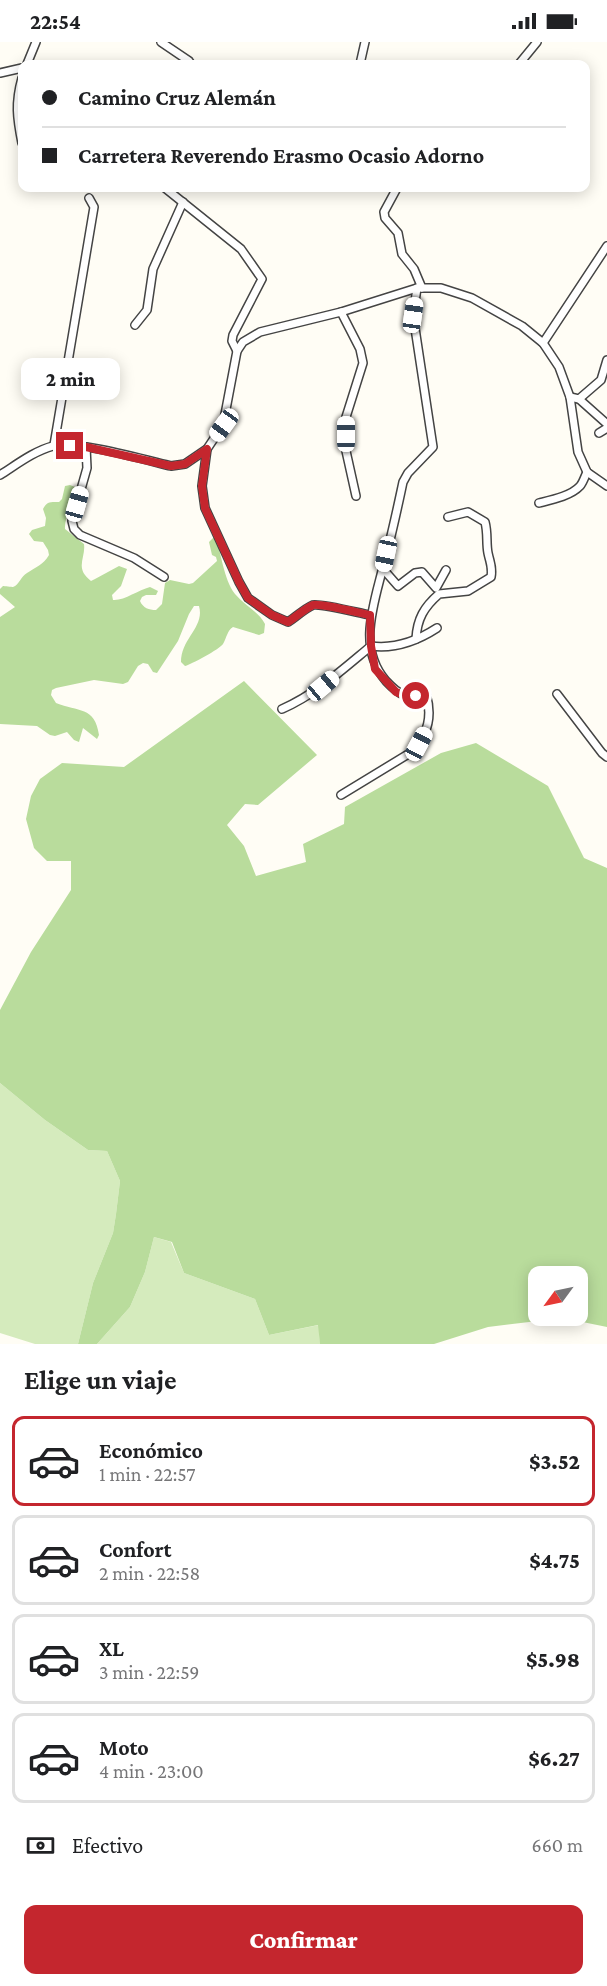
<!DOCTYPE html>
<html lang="es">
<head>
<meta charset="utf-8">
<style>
  :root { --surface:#fff; --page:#f2f2f2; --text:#202124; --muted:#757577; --line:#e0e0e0; --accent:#c4262e }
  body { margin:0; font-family:"Crimson Pro",serif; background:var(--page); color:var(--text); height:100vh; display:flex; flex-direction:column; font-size:22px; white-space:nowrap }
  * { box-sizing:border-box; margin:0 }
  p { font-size:20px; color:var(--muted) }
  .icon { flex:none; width:33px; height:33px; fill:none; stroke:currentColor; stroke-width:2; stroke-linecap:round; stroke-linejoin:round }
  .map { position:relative; height:1302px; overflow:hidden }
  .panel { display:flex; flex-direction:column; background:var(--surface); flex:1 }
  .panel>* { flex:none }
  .banner { position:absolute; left:18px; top:18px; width:572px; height:132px; border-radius:12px; box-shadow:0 3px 15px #0003; display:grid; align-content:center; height:132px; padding:0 24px; background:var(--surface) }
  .needle { width:39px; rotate:237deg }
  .controls { position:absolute; left:528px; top:1224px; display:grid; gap:12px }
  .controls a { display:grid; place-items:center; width:60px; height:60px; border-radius:12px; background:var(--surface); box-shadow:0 3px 15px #0003; font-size:30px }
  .end { position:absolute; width:27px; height:27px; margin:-14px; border:8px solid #c4262e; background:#fff; box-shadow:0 0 0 3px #fff }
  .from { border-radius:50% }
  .bubble { position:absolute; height:42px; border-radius:12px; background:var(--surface); box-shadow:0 3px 15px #0003; font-size:20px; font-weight:800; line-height:42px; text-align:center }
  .car { position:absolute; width:18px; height:36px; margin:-18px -9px; border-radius:8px; box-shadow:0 0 4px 2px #0007; background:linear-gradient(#fff 24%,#345 0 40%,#fff 0 76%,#345 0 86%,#fff 0) }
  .banner b { display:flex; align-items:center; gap:21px; height:57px; font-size:22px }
  .banner b+b { border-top:2px solid var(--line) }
  .banner i { width:15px; height:15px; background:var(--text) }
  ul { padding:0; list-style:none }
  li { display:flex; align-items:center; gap:18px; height:90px; margin:0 12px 9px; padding:0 12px; border:3px solid var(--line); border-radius:12px }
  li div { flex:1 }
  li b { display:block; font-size:22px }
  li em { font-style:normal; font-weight:800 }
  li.selected { border-color:var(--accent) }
  li>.icon { width:54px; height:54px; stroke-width:1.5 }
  h2 { padding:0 24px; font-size:27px; line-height:72px }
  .pay { display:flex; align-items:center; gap:15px; height:66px; padding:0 24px; font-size:22px }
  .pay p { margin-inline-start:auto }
  .cta { display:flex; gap:12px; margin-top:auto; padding:12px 24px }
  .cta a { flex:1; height:69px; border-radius:12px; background:var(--accent); color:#fff; font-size:24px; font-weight:800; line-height:69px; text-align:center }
  .status { display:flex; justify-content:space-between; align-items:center; height:42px; padding:0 30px; background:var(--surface); direction:ltr }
  .status svg { height:16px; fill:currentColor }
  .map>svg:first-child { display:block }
  .green { fill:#d5ebbd }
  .forest { fill:#b9dc9c; fill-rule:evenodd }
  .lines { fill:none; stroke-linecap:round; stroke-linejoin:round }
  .minor-casing { stroke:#444; stroke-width:10 }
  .minor { stroke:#fff; stroke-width:7 }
  .route { stroke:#c4262e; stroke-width:8 }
</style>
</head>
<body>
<div class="status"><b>22:54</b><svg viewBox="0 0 49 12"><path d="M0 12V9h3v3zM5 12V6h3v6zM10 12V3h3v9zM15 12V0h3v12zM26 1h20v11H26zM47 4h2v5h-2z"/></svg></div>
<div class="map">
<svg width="607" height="1302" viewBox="0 0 607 1302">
  <rect width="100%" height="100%" fill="#fffdf5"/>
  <!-- green -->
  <g class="green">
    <polygon points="0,1041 45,1078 88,1108 107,1109 120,1139 116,1172 113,1191 93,1241 78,1302 35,1302 0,1291"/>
    <polygon points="154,1195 171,1200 184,1231 255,1257 269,1293 319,1283 320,1302 97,1302 130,1265 145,1230"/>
  </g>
  <!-- forest -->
  <g class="forest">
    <path d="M70 443 75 445C77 460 64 472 65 487L84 502C86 516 74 526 91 539L95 537 119 524 127 527 121 544 112 553 113 558C124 559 138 548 150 545L158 549 156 553H146L142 555 140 559C143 566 149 568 156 568L162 562 165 541 170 538 189 542 193 541 217 519 216 515 212 513 209 500 215 494C222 512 223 536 235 552 244 563 259 570 265 582L264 591 259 593 233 585C227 589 227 595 223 602 220 607 190 623 185 624L181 620C181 596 205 585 199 564H194L189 572 178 599 157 631 153 630 148 622 143 621 138 624 128 640 123 642 94 638 56 646 52 648 51 653 56 661C78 670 95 664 99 693L97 697 83 686 79 700 74 698 67 690 55 694 50 693 37 684 0 682V575L15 565 0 552V547L3 544C4 544 12 545 13 545 19 543 21 534 27 531 36 525 43 523 49 513L48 508 43 500 34 499 29 492 32 488 45 484 46 476 43 467C47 459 51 460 59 460L62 457 65 444Z"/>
    <path d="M244 639 317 713 258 763 245 762 227 783 244 804 256 834 306 820 303 802 344 782 345 765 441 711 476 701 548 744 584 816 607 826V1285L563 1276 488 1285 434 1302H320L318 1283 269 1293 255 1257 184 1231 172 1200 154 1195 145 1230 130 1265 97 1302H78L93 1241 113 1191 116 1172 120 1139 107 1109 88 1108 45 1078 0 1041V968L31 910 71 848V819H47L34 806 26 777 31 754 40 737 62 721 124 725ZM538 1234H578V1274H538Z"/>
  </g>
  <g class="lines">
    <!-- minor casing -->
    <g class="minor-casing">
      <g id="minor">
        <polyline points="161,0 189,19 191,22"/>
        <polyline points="27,22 36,0"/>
        <polyline points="360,22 365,0"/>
        <polyline points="519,22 537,0"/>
        <polyline points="0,31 22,26"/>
        <path d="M22 36C15 61 17 76 22 101"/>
        <polyline points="165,146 241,207 262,237 233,293 232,299 237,309"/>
        <polyline points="397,146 384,170 385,176 398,191 402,212 414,227 422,246"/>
        <polyline points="341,270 360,307 363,321 346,375 346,409 356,454"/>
        <polyline points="135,283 147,268 153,227 183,160"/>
        <polyline points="543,301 607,204"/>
        <polyline points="570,355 579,357 601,338 607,318"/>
        <polyline points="579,357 607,382"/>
        <polyline points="599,391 607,386"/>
        <polyline points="54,403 94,165 89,156"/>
        <polyline points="86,405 87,426 72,479 74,487 80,493 134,516 164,535"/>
        <path d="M207 407 202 444 205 466 239 540 248 556 272 573 288 580C296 575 304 567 313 563 320 561 359 571 370 573"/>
        <path d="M0 433C16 423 34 409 53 404 75 398 146 418 171 424L185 422 207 407 223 383 237 309 243 300 260 290 341 270 417 246H441L472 256 522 284 543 301 559 325 570 355 578 410 587 430 607 444"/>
        <path d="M539 461C551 458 571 454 580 444 583 441 585 434 587 430"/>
        <polyline points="383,527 398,544 415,531 422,530 436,546 446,528"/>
        <path d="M416 597C417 577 424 565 439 552L468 549 491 535C493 525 490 521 488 511 486 501 488 491 485 480L468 470 448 475"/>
        <polyline points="557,652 602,711 607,715"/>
        <path d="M282 667C316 652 342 628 371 604 394 607 417 599 437 586"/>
        <path d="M341 753 410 711C427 695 433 675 426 652 405 656 400 654 386 639 357 606 374 562 383 525 391 497 397 468 403 440L408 431 433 405 413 273 417 246"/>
      </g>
    </g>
    <!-- minor -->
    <use href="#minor" class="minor"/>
  </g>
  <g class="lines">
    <!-- route -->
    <path class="route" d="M70 404 86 405 171 424 185 422 207 407 202 444 205 466 239 540 248 556 272 573 288 580C296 575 304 567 313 563 320 561 359 571 370 573L371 604 375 627 396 650 409 655 416 654"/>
  </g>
</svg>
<div class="controls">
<a><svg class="needle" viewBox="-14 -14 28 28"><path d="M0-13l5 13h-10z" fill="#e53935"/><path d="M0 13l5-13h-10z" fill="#757577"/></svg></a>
</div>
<i class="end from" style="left:416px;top:654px"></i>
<i class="end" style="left:70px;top:404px"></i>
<div class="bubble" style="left:21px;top:316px;width:99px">2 min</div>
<i class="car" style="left:413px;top:273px;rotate:8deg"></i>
<i class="car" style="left:224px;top:383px;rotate:216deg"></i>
<i class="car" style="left:346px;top:392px;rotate:0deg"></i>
<i class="car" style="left:77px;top:462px;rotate:16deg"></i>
<i class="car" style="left:386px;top:512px;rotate:192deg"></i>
<i class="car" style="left:323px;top:644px;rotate:50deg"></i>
<i class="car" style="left:419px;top:702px;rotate:28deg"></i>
<div class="banner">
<b><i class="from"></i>Camino Cruz Alemán</b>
<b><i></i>Carretera Reverendo Erasmo Ocasio Adorno</b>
</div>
</div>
<section class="panel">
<h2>Elige un viaje</h2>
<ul>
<li class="selected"><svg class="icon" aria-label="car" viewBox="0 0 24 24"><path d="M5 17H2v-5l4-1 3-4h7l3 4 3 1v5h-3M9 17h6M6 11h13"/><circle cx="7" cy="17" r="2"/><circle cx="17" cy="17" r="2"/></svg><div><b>Económico</b><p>1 min · 22:57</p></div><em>$3.52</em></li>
<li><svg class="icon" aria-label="car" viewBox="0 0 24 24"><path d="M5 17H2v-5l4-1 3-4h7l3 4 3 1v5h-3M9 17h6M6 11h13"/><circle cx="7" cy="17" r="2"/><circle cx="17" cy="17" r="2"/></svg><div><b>Confort</b><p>2 min · 22:58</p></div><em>$4.75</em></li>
<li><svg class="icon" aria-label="car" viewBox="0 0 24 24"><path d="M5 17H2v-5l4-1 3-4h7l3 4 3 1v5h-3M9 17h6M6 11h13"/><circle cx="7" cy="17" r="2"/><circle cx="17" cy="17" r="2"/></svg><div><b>XL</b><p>3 min · 22:59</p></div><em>$5.98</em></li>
<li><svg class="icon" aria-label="car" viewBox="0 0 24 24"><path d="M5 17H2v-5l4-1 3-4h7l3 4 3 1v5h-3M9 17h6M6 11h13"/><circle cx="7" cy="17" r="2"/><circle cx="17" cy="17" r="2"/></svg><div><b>Moto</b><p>4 min · 23:00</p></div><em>$6.27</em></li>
</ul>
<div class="pay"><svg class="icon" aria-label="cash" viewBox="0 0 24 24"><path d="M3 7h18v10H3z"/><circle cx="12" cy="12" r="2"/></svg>Efectivo<p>660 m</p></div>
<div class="cta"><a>Confirmar</a></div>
</section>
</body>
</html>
